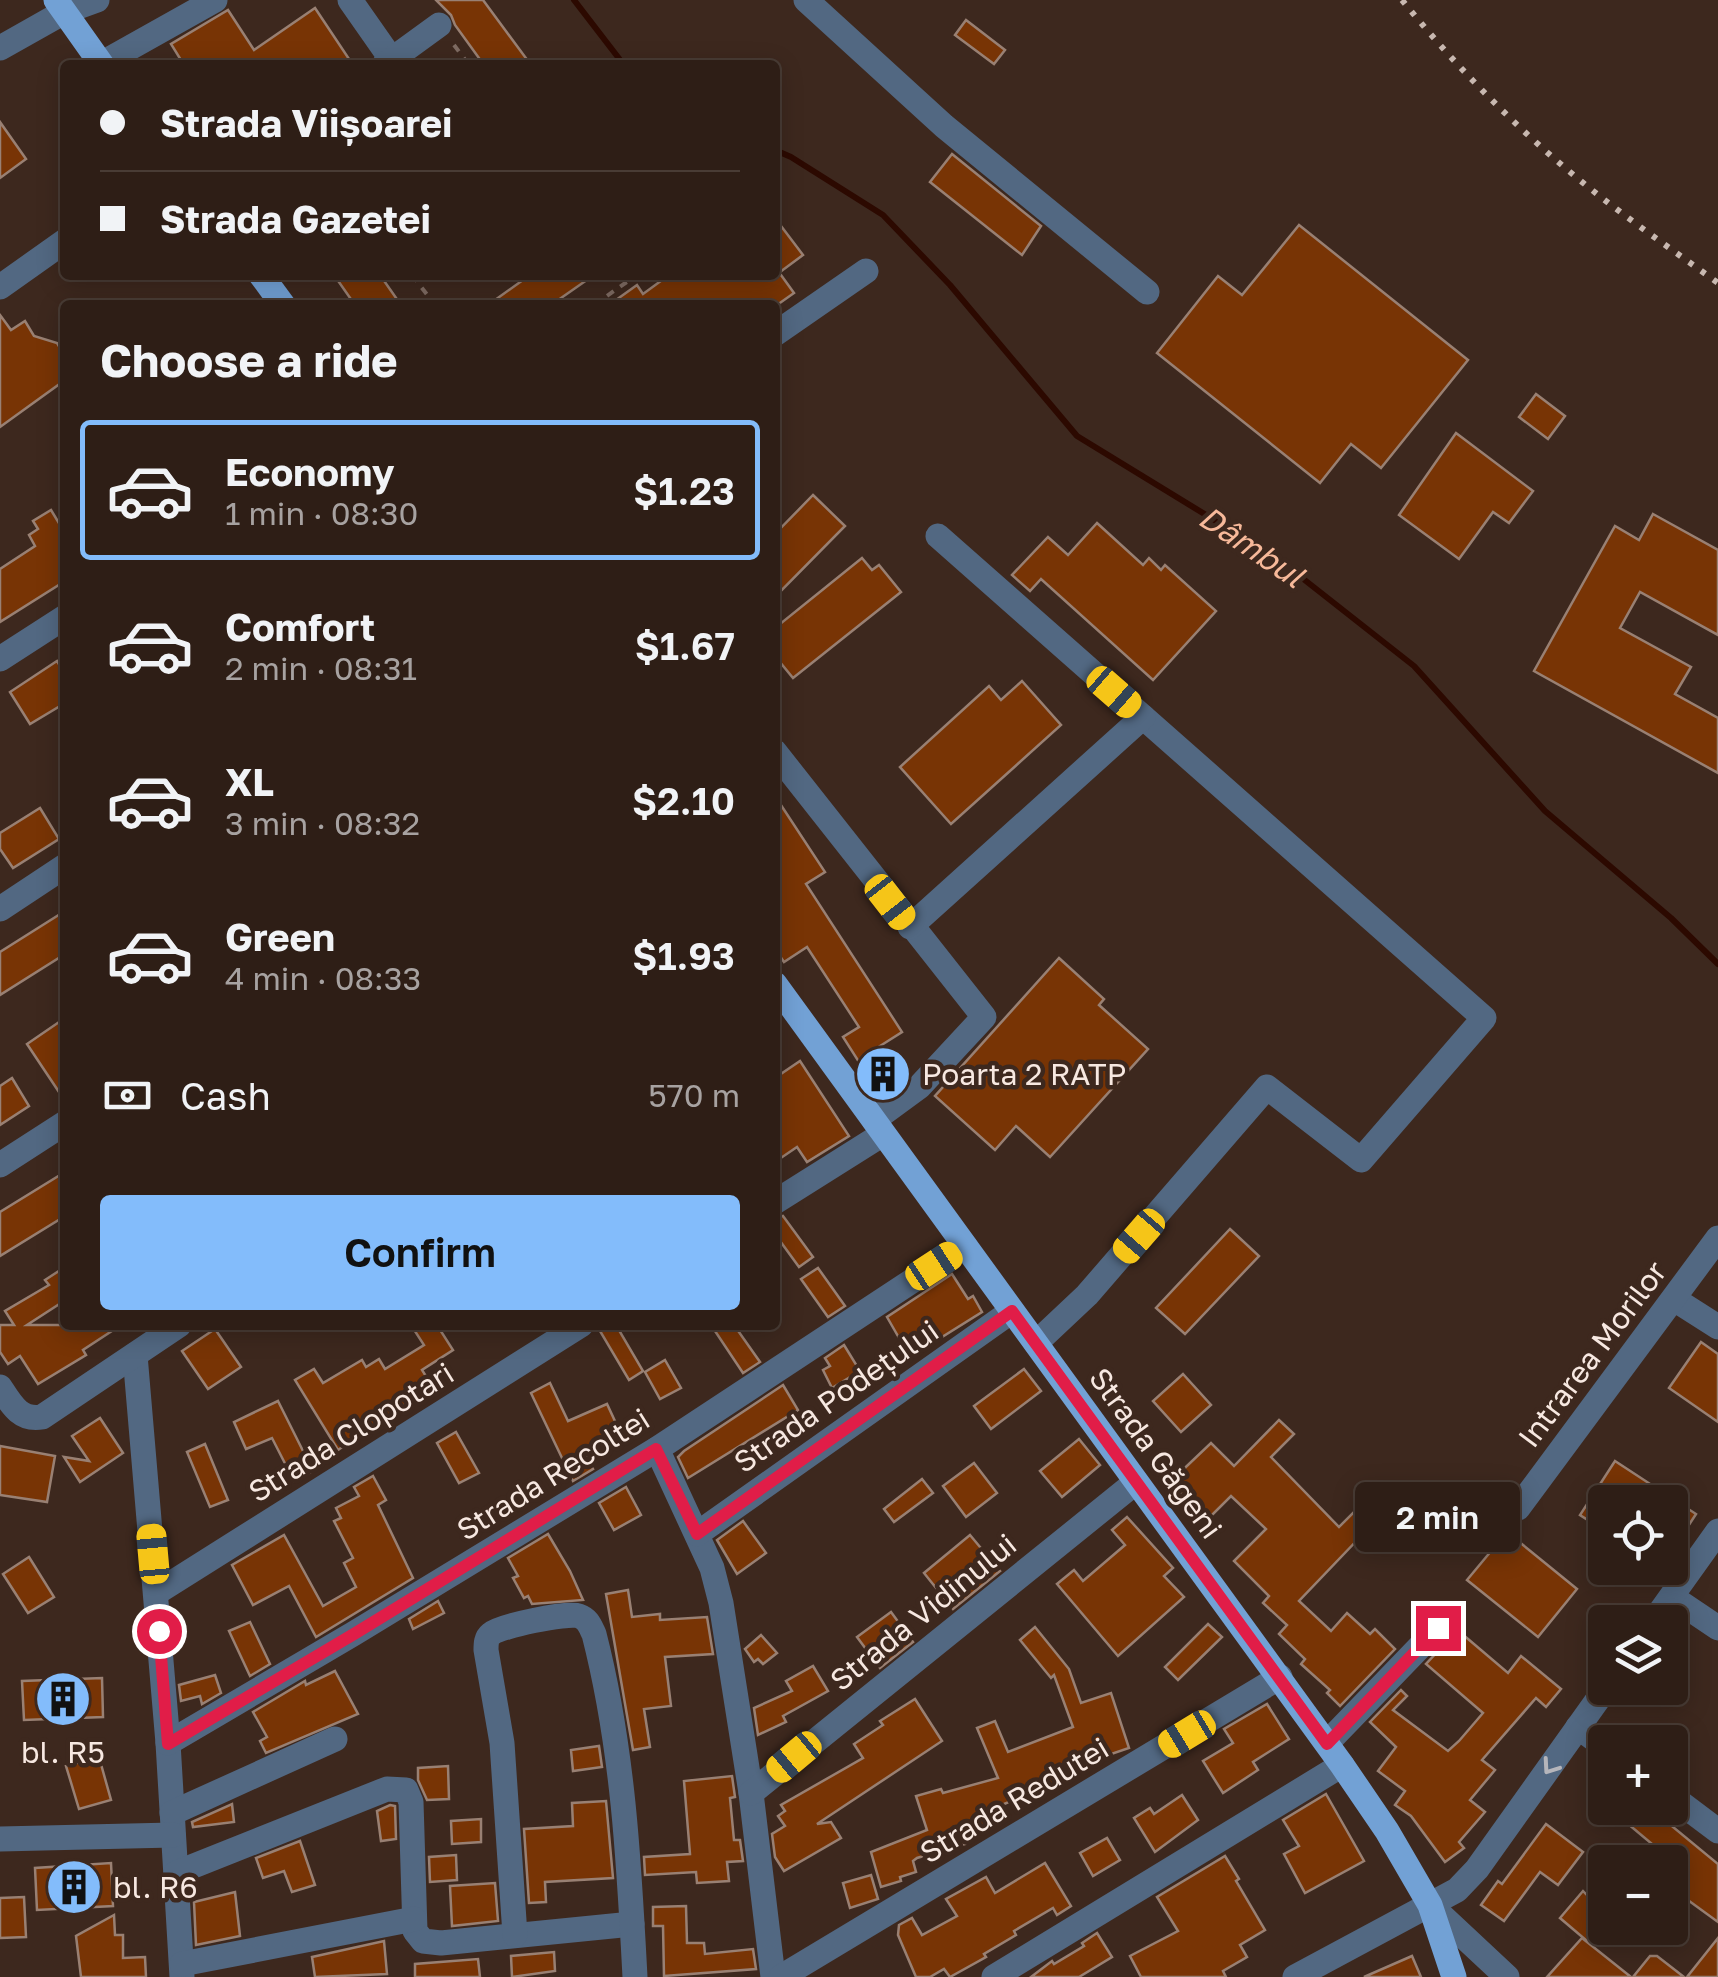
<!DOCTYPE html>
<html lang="en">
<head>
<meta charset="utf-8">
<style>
  :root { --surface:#2e1e16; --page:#36271f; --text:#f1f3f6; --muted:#a7a2a1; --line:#493c35; --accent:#83bcfb }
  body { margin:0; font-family:"Golos Text",sans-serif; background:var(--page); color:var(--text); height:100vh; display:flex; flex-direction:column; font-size:38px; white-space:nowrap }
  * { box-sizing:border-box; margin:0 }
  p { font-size:32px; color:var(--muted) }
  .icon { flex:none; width:55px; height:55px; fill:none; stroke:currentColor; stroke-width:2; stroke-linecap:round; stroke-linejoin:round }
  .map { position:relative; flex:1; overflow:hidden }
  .panel { position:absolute; left:60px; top:300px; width:720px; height:1030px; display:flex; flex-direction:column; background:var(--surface); border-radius:10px; box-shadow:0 5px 25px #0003,0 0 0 2px var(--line) }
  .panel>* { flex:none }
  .guide { position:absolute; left:60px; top:60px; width:720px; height:220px; border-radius:10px; box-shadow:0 5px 25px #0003,0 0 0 2px var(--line); display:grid; align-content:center; height:220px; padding:0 40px; background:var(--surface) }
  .controls { position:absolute; left:1588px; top:1485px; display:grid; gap:20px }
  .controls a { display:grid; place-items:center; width:100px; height:100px; border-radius:10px; background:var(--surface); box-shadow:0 5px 25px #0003,0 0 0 2px var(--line); font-size:50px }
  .end { position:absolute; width:45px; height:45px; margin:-22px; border:12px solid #e11d48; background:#fff; box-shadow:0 0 0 5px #fff }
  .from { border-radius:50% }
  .bubble { position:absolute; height:70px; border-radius:10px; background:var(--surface); box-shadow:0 5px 25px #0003,0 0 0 2px var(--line); font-size:32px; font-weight:600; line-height:70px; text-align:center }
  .car { position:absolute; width:30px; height:60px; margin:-30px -15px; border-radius:12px; box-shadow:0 0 8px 2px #0007; background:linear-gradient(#f5c518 24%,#345 0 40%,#f5c518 0 76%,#345 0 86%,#f5c518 0) }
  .guide b { display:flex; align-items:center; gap:35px; height:95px; font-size:38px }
  .guide b+b { border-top:2px solid var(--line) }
  .guide i { width:25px; height:25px; background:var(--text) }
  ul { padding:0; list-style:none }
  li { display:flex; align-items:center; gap:30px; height:140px; margin:0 20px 15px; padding:0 20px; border:5px solid transparent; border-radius:10px }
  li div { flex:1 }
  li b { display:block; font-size:38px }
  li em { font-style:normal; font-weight:600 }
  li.current { border-color:var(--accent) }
  li>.icon { width:90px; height:90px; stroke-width:1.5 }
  h2 { padding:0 40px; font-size:45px; line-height:120px }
  .pay { display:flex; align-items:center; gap:25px; height:110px; padding:0 40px; font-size:38px }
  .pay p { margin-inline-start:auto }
  .primary-button { display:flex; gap:20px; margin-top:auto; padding:20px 40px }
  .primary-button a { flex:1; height:115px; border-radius:10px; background:var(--accent); color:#111; font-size:40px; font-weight:600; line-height:115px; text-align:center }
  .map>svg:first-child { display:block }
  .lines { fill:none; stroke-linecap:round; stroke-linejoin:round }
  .stream { stroke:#2c0900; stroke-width:6 }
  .building { fill:#783405; stroke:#998073; stroke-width:2.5 }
  .path { stroke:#7e6b62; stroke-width:4; stroke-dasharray:8 8; stroke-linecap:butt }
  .minor { stroke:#526882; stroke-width:25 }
  .major { stroke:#72a1d5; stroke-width:25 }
  .rail { stroke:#c8b8b0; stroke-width:6; stroke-dasharray:5 10; stroke-linecap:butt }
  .oneway { stroke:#b5b5bb }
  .route { stroke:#e11d48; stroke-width:12 }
  .labels { text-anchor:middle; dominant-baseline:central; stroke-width:9; stroke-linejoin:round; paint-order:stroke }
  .poi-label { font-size:30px; fill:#f7e8e1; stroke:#3d281e; text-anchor:start }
  .street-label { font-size:30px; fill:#f7e8e1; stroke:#3d281e }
  .water-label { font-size:32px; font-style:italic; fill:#f7b99a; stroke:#3d281e }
</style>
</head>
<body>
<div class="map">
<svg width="1718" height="1977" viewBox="0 0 1718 1977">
  <rect width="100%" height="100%" fill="#3d281e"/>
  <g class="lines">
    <!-- stream -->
    <g class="stream">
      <polyline points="574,0 624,65"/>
      <polyline points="775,150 791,157 883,215 950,285 1077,436 1278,559 1414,666 1545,811 1671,918 1718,964"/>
    </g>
  </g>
  <!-- building -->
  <g class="building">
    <polygon points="436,0 483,0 531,65 484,65 455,25 451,15"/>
    <polygon points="315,8 353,65 184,65 171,44 228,10 254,50"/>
    <polygon points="966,20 1005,50 994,64 955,35"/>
    <polygon points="0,122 26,159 0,178"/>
    <polygon points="952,154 1041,226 1022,255 930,182"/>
    <polygon points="775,218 803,255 776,275 781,275 794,293 777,305 609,305 637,285 643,294 669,275 775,275"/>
    <polygon points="1299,225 1468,360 1381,468 1351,444 1320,483 1157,353 1218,276 1242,295"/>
    <polygon points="334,275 380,275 401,305 355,305"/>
    <polygon points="530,275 594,275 551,305 488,305"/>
    <polygon points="0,315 11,330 25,321 34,336 57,343 65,357 65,380 0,427"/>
    <polygon points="1536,394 1565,416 1548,439 1519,417"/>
    <polygon points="1456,433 1533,491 1509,523 1493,512 1459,559 1399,515"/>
    <polygon points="813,495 845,526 775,597 775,534"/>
    <polygon points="51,510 65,533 65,581 0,622 0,569 35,546 29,535 38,529 33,521"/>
    <polygon points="1653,514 1718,550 1718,635 1640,592 1620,628 1691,667 1675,694 1718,718 1718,773 1534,671 1615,526 1639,540"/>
    <polygon points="1097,523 1143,565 1149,558 1161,570 1165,565 1216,611 1153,680 1041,579 1030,591 1012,575 1048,537 1068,555"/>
    <polygon points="862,558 872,570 879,565 901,592 793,678 775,656 775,628"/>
    <polygon points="57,661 65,674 65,703 30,724 10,692"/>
    <polygon points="1022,681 1061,725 951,824 900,767 989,686 1001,700"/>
    <polygon points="775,796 825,872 806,884 902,1032 880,1046 904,1078 880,1095 843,1037 859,1027 807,947 784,962 775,949"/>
    <polygon points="40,808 59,839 13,868 0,849 0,833"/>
    <polygon points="65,911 65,954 0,995 0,952"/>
    <polygon points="1059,958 1104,999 1099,1005 1148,1049 1050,1157 1016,1126 995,1150 935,1096"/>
    <polygon points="65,1018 65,1101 27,1044"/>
    <polygon points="800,1061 849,1136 807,1162 797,1147 775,1162 775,1078"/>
    <polygon points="12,1078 29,1106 0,1125 0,1086"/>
    <polygon points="65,1172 65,1216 0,1256 0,1212"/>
    <polygon points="783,1216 813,1257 799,1267 775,1234 775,1218"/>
    <polygon points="1230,1229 1259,1256 1185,1334 1156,1308"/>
    <polygon points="65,1267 65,1309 61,1303 27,1325 121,1325 83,1350 86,1355 38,1384 20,1356 8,1364 0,1352 0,1325 14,1325 5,1311 49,1285 45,1280"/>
    <polygon points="818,1268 845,1306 828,1317 801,1279"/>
    <polygon points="952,1274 968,1299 973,1296 982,1312 910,1357 887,1317"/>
    <polygon points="411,1325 437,1325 453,1350 422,1370 432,1386 338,1450 295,1380 314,1369 323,1383 362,1360 366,1367 379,1359 385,1369 424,1345"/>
    <polygon points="611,1325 616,1325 643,1371 629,1380 600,1331"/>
    <polygon points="711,1325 734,1325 760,1362 743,1373"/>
    <polygon points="215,1329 241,1367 208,1389 182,1351"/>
    <polygon points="1701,1342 1718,1354 1718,1422 1669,1388"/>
    <polygon points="844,1345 860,1371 832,1388 823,1370 830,1366 825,1358"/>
    <polygon points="665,1360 681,1388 660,1399 645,1372"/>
    <polygon points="1024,1369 1041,1391 991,1429 974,1406"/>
    <polygon points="1183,1374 1211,1405 1181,1432 1153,1401"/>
    <polygon points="550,1383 568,1421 607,1404 620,1432 582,1449 593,1469 573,1481 531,1393"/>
    <polygon points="783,1385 798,1410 688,1478 678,1457 684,1451"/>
    <polygon points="278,1401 313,1471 294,1481 272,1438 246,1449 234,1422"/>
    <polygon points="100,1418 123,1453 80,1482 64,1457 89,1461 72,1436"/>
    <polygon points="1279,1420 1294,1434 1271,1457 1339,1527 1369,1497 1395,1522 1374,1543 1364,1533 1299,1601 1331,1631 1347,1613 1370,1634 1375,1629 1395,1649 1340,1706 1327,1693 1330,1690 1301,1664 1305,1659 1279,1634 1287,1625 1263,1603 1269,1596 1234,1561 1266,1529 1231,1496 1210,1517 1169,1483 1211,1443 1234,1466"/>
    <polygon points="456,1432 479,1473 459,1483 437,1443"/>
    <polygon points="1079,1439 1100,1465 1062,1497 1040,1471"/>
    <polygon points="205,1444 228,1500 210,1507 187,1452"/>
    <polygon points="0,1446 55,1456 47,1502 0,1495"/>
    <polygon points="1615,1461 1696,1514 1685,1531 1670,1522 1670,1502 1641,1502 1618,1488 1605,1502 1605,1531 1580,1515"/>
    <polygon points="974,1463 997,1493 966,1517 943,1486"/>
    <polygon points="373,1476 386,1500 378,1505 413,1578 316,1637 289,1586 253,1605 232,1565 284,1535 323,1606 356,1587 344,1563 353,1558 334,1521 341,1518 336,1508 359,1496 354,1487"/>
    <polygon points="922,1479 933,1493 894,1522 884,1509"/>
    <polygon points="626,1487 641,1515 614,1530 599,1503"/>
    <polygon points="1127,1517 1173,1568 1164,1576 1184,1597 1118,1656 1057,1584 1074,1570 1083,1581 1125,1545 1112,1530"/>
    <polygon points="743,1521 766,1553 737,1574 717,1540"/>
    <polygon points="1507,1532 1577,1589 1538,1637 1467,1580"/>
    <polygon points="548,1534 570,1571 583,1600 532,1604 528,1596 524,1598 513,1578 518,1576 508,1558"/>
    <polygon points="970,1535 1000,1571 953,1609 924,1573"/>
    <polygon points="29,1557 54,1597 28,1613 3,1574"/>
    <polygon points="628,1590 632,1617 660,1614 660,1620 707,1617 713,1654 665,1657 671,1706 644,1709 650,1747 633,1750 606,1594"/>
    <polygon points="438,1601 444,1613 413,1629 409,1619"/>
    <polygon points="891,1612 913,1642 880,1668 857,1637"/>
    <polygon points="250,1622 270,1664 250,1676 229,1631"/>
    <polygon points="1208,1624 1222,1637 1178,1680 1165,1667"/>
    <polygon points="1035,1627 1069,1669 1081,1703 1111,1693 1129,1748 1061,1771 1064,1780 999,1806 1003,1817 997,1819 999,1824 972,1833 974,1838 963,1841 965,1844 917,1858 913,1861 916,1872 900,1877 901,1881 881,1887 871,1852 927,1830 916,1796 941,1789 943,1793 998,1778 977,1728 995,1721 1008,1752 1073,1727 1054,1675 1051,1678 1020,1640"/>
    <polygon points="1461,1633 1508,1673 1521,1656 1561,1689 1546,1707 1536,1698 1482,1760 1495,1770 1470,1800 1485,1812 1459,1842 1464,1848 1445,1862 1411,1816 1395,1805 1405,1791 1378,1771 1396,1747 1370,1722 1401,1690 1407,1696 1393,1710 1448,1751 1459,1741 1483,1713 1426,1664 1441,1648 1445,1652"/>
    <polygon points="761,1635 777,1653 763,1664 758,1659 754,1662 745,1649"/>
    <polygon points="813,1666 828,1691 783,1716 786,1722 758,1735 754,1708 792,1691 786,1681"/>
    <polygon points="335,1671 358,1714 266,1753 260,1741 267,1737 253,1712 305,1681 306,1685"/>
    <polygon points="215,1675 221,1693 202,1704 200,1696 181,1701 179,1685"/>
    <polygon points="102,1678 103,1717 24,1720 22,1681"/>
    <polygon points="915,1699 942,1741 817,1824 831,1822 841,1838 784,1871 775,1857 772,1834 785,1826 778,1816 785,1811 781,1805 863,1758 854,1744 883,1725 880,1721"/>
    <polygon points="1267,1704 1289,1739 1253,1762 1258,1770 1223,1793 1203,1761 1233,1743 1224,1729"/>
    <polygon points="599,1746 602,1767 573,1771 571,1750"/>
    <polygon points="99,1757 111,1800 79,1809 66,1766"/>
    <polygon points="448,1766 449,1799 427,1800 418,1780 418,1768"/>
    <polygon points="732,1776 735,1797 730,1798 734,1840 740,1840 743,1861 727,1862 729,1881 697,1883 696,1872 645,1875 644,1857 690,1854 684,1781"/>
    <polygon points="1326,1794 1364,1861 1305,1893 1284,1854 1299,1846 1283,1820"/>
    <polygon points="1182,1795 1198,1820 1155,1852 1134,1818 1150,1808 1154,1814"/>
    <polygon points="606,1801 613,1878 545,1882 546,1902 529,1903 524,1829 573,1826 572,1803"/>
    <polygon points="232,1804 234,1822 193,1827 192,1822"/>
    <polygon points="390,1805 395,1806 396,1839 381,1841 377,1811"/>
    <polygon points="1629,1808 1650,1808 1718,1864 1718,1922 1670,1887 1670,1859 1621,1818"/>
    <polygon points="481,1819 481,1842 452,1844 451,1821"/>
    <polygon points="1546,1824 1583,1852 1558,1885 1540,1872 1504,1921 1481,1905 1498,1881 1502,1884"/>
    <polygon points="1107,1838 1120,1860 1093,1876 1080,1853"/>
    <polygon points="300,1841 315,1885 292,1892 284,1871 263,1878 256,1858"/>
    <polygon points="456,1855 457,1880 430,1882 429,1857"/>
    <polygon points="1225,1856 1239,1879 1236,1881 1265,1930 1240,1945 1247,1957 1223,1971 1226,1977 1141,1977 1130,1956 1178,1931 1157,1897"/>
    <polygon points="111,1863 113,1906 37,1910 35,1868"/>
    <polygon points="1045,1863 1071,1906 1057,1915 1053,1908 1014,1931 1016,1935 984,1954 986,1957 950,1977 944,1969 930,1977 916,1977 898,1935 899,1925 912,1918 922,1935 957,1916 946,1899 986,1877 995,1893"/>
    <polygon points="871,1875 878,1899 850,1908 843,1883"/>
    <polygon points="495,1883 498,1921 452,1926 450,1886"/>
    <polygon points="1583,1891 1605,1914 1605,1920 1587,1941 1560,1918"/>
    <polygon points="235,1892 240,1936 196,1945 194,1902"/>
    <polygon points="24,1897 26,1937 0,1938 0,1898"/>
    <polygon points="686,1906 687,1943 704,1943 705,1954 753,1949 756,1969 664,1976 663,1926 653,1926 653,1907"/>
    <polygon points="114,1915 115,1935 123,1935 123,1958 145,1957 146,1977 81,1977 76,1936"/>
    <polygon points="1097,1933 1112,1957 1079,1977 1031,1977 1052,1961 1054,1964 1084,1946 1082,1943"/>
    <polygon points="1582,1938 1631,1977 1547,1977"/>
    <polygon points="1718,1938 1718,1977 1687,1977"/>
    <polygon points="384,1941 387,1974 315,1977 312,1957"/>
    <polygon points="554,1952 555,1971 512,1977 511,1956"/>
    <polygon points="1412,1956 1421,1977 1364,1977"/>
    <polygon points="1650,1956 1657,1956 1684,1977 1633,1977"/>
    <polygon points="478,1959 480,1977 415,1977 415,1964"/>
  </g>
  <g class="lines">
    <!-- path -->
    <g class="path">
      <polyline points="454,45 469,65"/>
      <polyline points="412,275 435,305"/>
      <polyline points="594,305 631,279 627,275"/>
    </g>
    <!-- minor -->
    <g class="minor">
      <polyline points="350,0 392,60"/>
      <polyline points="806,0 944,126 1147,292"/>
      <polyline points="0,48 64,12 97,0"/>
      <polyline points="101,64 215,0"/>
      <polyline points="384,65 439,25"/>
      <polyline points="0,287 65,241"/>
      <polyline points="775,334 866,271"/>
      <polyline points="938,536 1484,1018 1361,1160 1267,1087 1087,1295 1036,1343"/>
      <polyline points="0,659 65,617"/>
      <polyline points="775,752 984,1017 919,1087 874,1120"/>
      <polyline points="0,909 65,866"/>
      <polyline points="910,927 1143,717"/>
      <polyline points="0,1165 65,1123"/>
      <polyline points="775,1202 883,1134"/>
      <polyline points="1674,1299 1718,1327"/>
      <polyline points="135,1355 168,1743 182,1977"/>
      <path d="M0 1387C11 1404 20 1421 42 1417L179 1325"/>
      <polyline points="657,1449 712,1568 721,1603 751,1793 773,1977"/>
      <polyline points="1518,1508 1718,1238"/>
      <polyline points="697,1534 1012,1311"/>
      <polyline points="156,1593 581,1325"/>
      <polyline points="1672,1597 1718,1628"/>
      <polyline points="1653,1622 1718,1531"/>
      <polyline points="1578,1727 1605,1747"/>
      <polyline points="168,1743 353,1634 657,1449 965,1246"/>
      <polyline points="1327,1743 1438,1628"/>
      <polyline points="751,1793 1136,1482"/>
      <polyline points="1670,1795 1718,1831"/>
      <polyline points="172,1813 335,1739"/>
      <polyline points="0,1839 173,1835"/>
      <polyline points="176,1873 387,1789 406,1790 411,1802 415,1931 423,1941 441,1943 632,1924"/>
      <polyline points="1430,1905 1507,1977"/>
      <path d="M515 1935 502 1743 486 1650C486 1644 486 1638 491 1634 500 1626 567 1612 579 1616 588 1619 590 1626 594 1634 623 1747 629 1862 635 1977"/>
      <polyline points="182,1964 414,1919"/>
      <polyline points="781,1977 1280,1677"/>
      <polyline points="994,1977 1342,1765"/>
      <polyline points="1295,1977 1457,1890 1477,1869 1606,1688"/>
    </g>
    <!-- major -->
    <g class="major">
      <polyline points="56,0 102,65"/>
      <polyline points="261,275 283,305"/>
      <polyline points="775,984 1342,1765 1387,1831 1430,1905 1454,1977"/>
    </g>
    <!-- rail -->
    <path class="rail" d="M1402 0C1457 68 1519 131 1587 186 1629 220 1674 251 1718 283"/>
  </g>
  <!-- one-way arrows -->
  <defs><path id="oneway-chevron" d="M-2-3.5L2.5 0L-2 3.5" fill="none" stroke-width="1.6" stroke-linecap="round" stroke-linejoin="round" transform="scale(2.5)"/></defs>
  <use class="oneway" href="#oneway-chevron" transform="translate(1550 1767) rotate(125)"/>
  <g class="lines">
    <!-- route -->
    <polyline class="route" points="159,1631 168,1744 354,1634 656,1449 697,1534 1012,1311 1327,1744 1438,1628"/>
  </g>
  <!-- icons -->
  <defs>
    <g id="building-disc" transform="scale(2.875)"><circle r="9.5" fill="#83bcfb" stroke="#3d281e"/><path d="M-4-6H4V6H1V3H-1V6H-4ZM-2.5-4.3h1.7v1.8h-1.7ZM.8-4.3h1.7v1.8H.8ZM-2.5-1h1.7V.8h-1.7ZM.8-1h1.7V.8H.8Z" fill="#111"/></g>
  </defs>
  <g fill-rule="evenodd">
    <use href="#building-disc" x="883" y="1074"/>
    <use href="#building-disc" x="63" y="1699"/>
    <use href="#building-disc" x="74" y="1887"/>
  </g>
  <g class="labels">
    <!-- poi labels -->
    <g class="poi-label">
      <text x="922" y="1074">Poarta 2 RATP</text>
      <text x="63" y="1752" text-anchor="middle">bl. R5</text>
      <text x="113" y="1887">bl. R6</text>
    </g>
    <!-- street labels -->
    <g class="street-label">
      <text transform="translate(1592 1354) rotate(-53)">Intrarea Morilor</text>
      <text transform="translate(836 1396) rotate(-35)">Strada Podețului</text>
      <text transform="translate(351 1432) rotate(-32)">Strada Clopotari</text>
      <text transform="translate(1156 1453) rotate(54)">Strada Găgeni</text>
      <text transform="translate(553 1474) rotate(-32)">Strada Recoltei</text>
      <text transform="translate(923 1612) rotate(-39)">Strada Vidinului</text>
      <text transform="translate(1014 1800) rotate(-31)">Strada Redutei</text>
    </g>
    <!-- water labels -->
    <g class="water-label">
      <text transform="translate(1252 546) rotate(34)">Dâmbul</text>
    </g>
  </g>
</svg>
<div class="controls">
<a><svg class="icon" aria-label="locate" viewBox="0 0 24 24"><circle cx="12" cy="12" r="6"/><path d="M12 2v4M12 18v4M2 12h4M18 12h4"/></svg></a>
<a><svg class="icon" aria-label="layers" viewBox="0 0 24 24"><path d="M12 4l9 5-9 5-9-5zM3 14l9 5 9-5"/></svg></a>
<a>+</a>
<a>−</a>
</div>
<i class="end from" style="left:159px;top:1631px"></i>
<i class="end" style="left:1438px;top:1628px"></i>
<div class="bubble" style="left:1355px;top:1482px;width:165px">2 min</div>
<i class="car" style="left:1114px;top:692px;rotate:131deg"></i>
<i class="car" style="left:890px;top:902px;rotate:142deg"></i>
<i class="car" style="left:1139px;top:1236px;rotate:221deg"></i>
<i class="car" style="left:934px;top:1266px;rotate:57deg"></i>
<i class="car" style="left:153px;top:1554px;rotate:355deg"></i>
<i class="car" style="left:1187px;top:1734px;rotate:239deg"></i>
<i class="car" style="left:794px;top:1757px;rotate:230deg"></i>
<div class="guide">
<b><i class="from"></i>Strada Viișoarei</b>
<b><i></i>Strada Gazetei</b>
</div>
<section class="panel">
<h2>Choose a ride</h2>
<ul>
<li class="current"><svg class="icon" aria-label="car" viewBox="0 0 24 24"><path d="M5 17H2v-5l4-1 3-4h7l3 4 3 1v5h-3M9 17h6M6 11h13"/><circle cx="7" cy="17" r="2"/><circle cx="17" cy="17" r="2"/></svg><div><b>Economy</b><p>1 min · 08:30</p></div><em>$1.23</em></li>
<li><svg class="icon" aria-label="car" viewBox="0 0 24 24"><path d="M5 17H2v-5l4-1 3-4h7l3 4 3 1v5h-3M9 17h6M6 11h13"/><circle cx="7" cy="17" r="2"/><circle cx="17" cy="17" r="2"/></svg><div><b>Comfort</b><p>2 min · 08:31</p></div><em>$1.67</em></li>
<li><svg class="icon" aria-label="car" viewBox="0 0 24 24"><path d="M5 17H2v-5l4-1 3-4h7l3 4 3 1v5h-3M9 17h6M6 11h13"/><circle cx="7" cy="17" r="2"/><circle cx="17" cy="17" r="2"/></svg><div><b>XL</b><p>3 min · 08:32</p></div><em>$2.10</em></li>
<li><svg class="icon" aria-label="car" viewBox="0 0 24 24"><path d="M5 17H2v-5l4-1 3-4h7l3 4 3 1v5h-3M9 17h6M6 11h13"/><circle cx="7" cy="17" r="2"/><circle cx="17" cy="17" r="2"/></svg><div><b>Green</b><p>4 min · 08:33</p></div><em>$1.93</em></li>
</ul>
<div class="pay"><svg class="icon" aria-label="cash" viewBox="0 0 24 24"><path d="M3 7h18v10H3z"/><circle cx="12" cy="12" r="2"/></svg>Cash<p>570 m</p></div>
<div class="primary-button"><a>Confirm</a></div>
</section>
</div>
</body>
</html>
